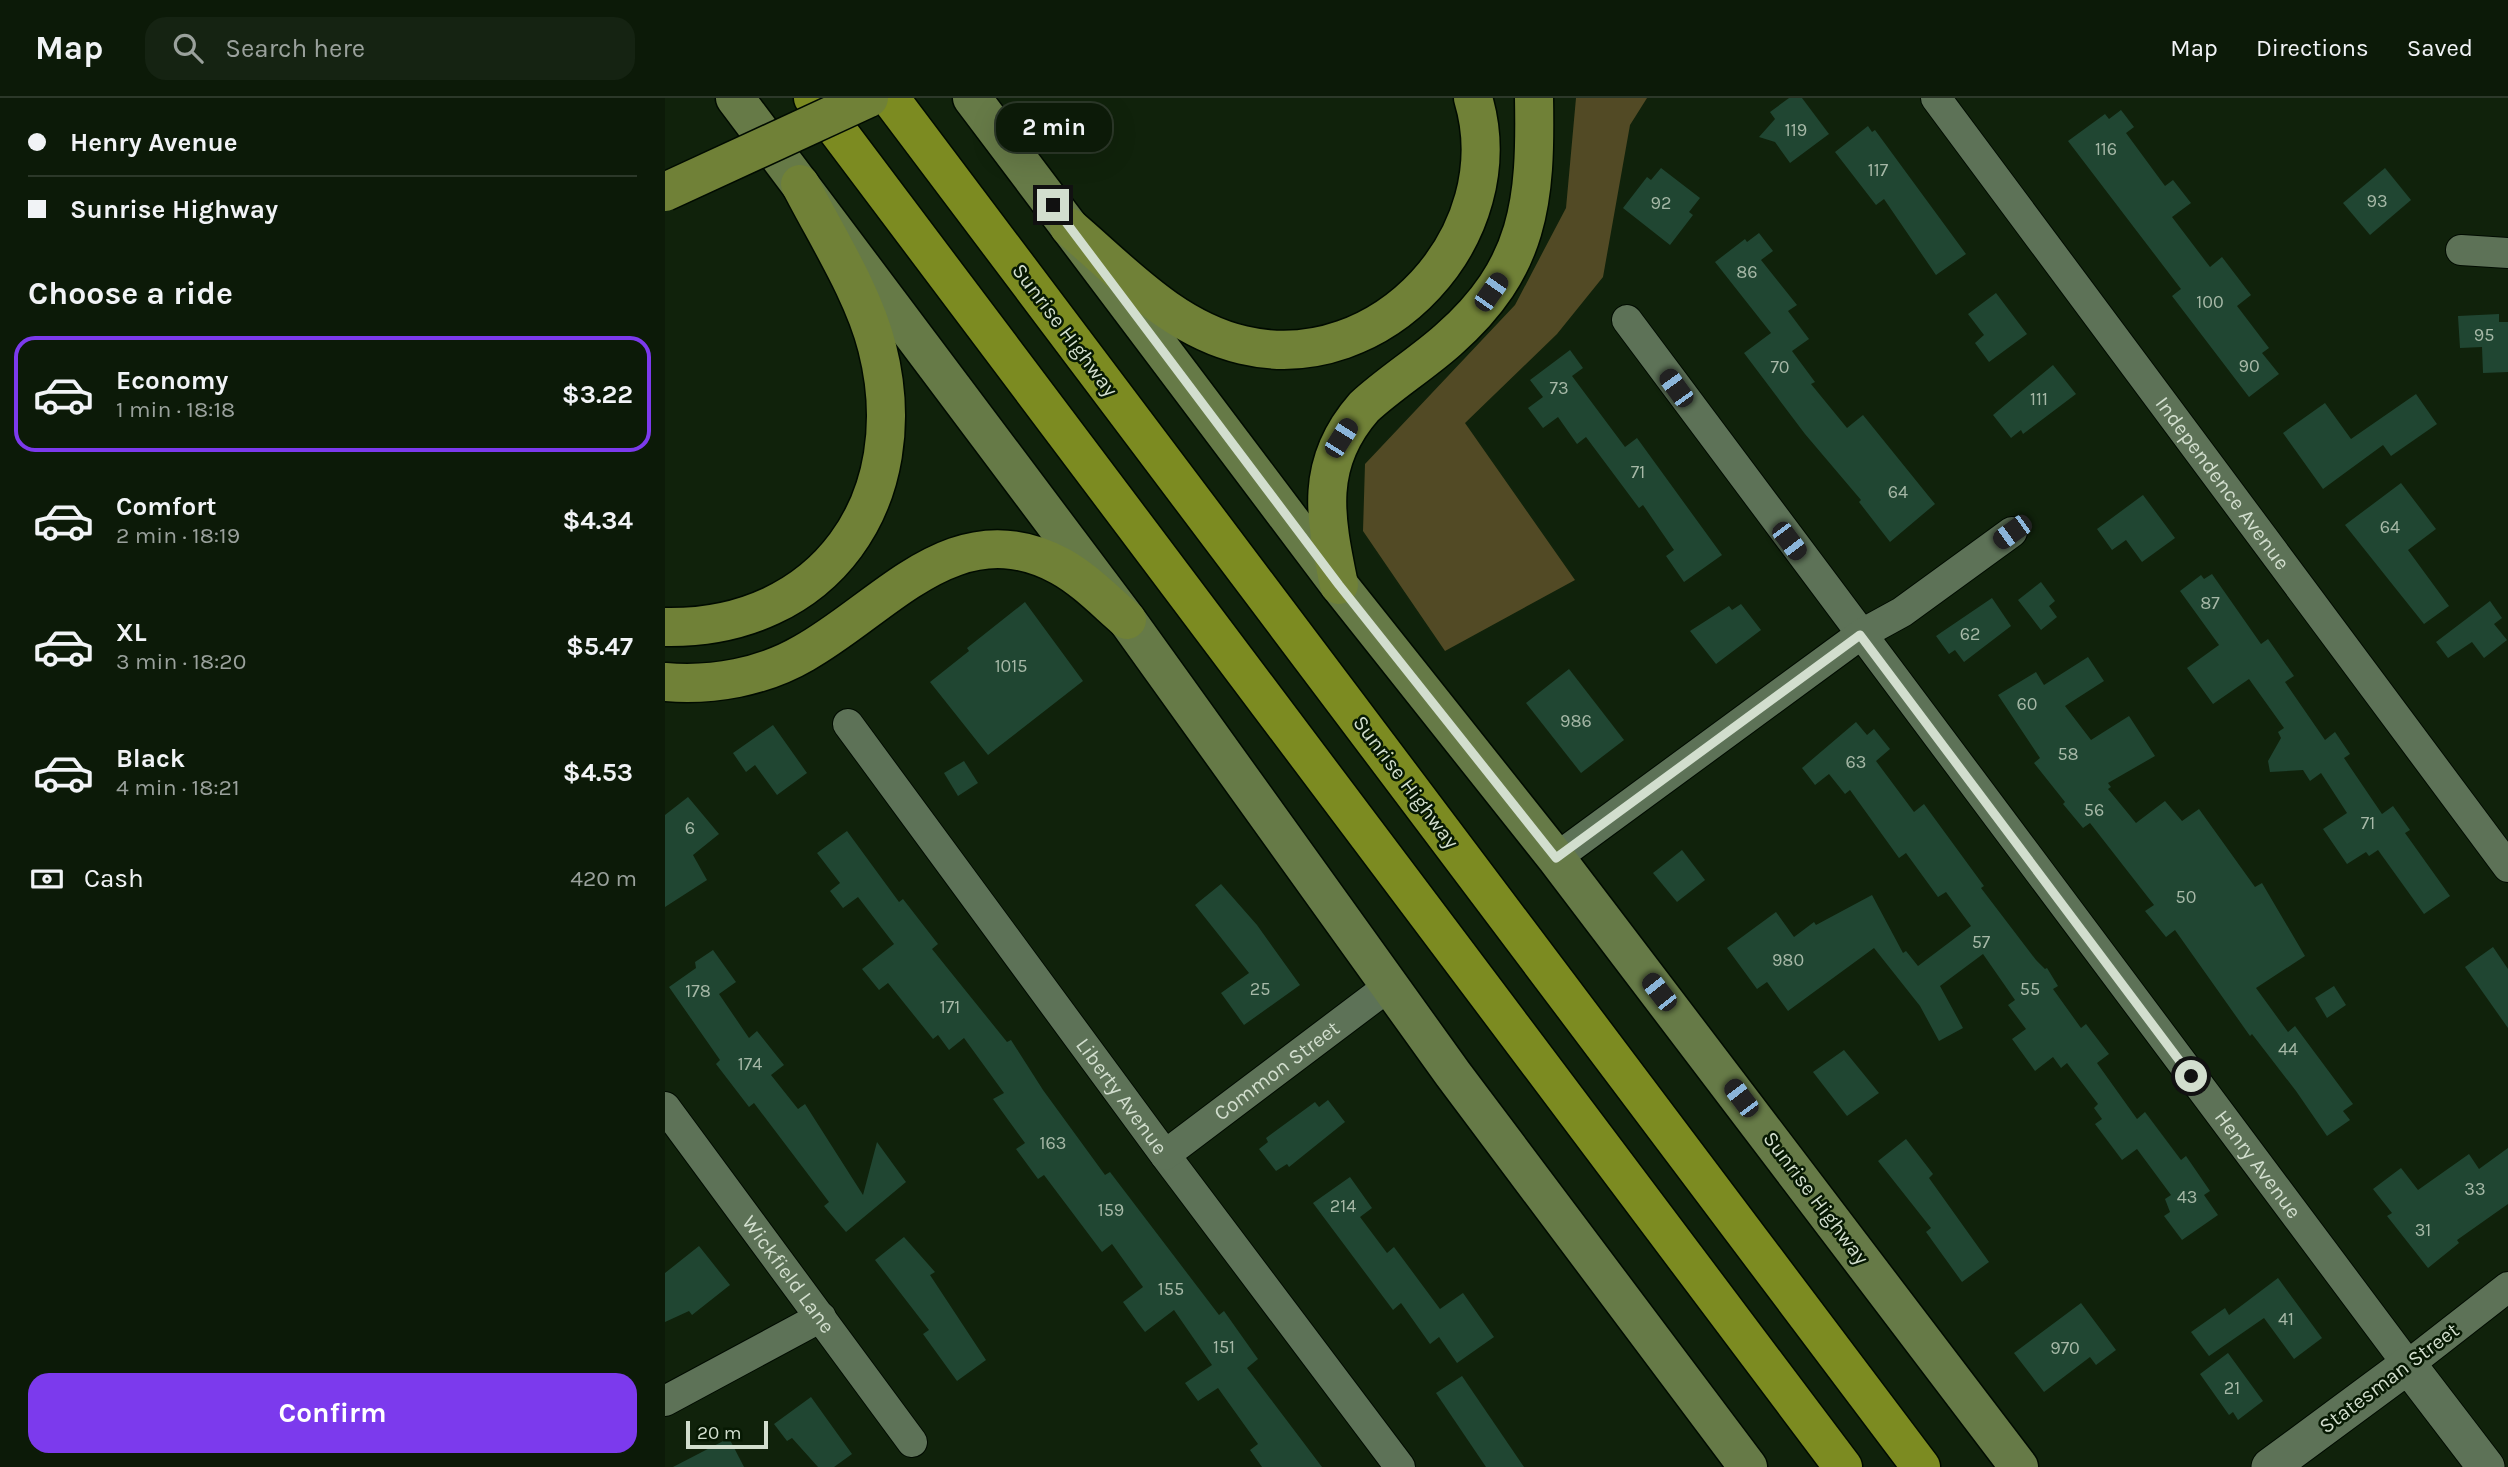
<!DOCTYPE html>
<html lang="en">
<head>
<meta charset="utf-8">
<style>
  :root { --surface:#0c1a08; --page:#152312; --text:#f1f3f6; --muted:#9aa19c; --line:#2c3829; --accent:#7c3aed }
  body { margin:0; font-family:Karla,sans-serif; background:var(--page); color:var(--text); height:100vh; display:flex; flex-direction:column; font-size:26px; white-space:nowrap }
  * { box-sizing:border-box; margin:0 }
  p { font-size:23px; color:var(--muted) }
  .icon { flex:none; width:38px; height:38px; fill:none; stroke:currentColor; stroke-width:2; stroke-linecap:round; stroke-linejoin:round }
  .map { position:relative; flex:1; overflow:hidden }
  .panel { display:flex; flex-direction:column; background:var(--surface); width:665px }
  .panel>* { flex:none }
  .hud { display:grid; align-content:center; height:154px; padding:0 28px; background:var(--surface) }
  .scale { position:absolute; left:21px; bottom:18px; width:82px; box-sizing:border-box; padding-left:7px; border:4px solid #d2dece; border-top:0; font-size:19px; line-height:24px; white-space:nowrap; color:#d2dece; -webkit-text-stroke:5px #071903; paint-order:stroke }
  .end { position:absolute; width:32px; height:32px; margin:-16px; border:9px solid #d2dece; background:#111; box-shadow:0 0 0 4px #111 }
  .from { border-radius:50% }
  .bubble { position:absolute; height:49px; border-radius:21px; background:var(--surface); box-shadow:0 7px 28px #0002,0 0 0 2px var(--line); font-size:23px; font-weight:700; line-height:49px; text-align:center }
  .car { position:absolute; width:21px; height:42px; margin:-21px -10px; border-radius:9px; box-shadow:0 0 5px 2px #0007; background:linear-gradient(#222 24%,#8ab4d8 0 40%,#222 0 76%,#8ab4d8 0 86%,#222 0) }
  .hud b { display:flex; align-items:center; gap:24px; height:66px; font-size:26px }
  .hud b+b { border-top:2px solid var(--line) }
  .hud i { width:18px; height:18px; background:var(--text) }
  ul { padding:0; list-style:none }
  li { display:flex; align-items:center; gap:21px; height:116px; margin:0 14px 10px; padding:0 14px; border:4px solid transparent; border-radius:21px }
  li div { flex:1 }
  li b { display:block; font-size:26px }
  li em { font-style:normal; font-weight:700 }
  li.active { border-color:var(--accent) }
  li>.icon { width:63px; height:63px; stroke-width:1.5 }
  h2 { padding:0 28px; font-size:32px; line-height:84px }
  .pay { display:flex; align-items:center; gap:18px; height:77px; padding:0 28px; font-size:26px }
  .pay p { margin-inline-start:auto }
  .primary-button { display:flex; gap:14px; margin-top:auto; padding:14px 28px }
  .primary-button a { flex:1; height:80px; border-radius:21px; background:var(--accent); color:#fff; font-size:28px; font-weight:700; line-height:80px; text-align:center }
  header { display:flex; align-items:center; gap:42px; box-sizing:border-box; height:98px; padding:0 35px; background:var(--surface); border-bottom:2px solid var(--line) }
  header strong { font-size:33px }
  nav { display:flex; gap:38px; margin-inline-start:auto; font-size:24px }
  .search { width:490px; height:63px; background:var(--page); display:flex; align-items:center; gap:18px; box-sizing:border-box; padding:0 24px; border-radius:21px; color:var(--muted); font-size:26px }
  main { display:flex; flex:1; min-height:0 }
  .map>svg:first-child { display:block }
  .forest { fill:#524a25 }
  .building { fill:#204632 }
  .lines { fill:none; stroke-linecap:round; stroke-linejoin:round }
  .minor-casing { stroke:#000b00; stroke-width:32 }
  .tertiary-casing { stroke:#000b00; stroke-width:39 }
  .secondary-casing { stroke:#000b00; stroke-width:41 }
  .primary-casing { stroke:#000b00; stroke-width:41 }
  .motorway-casing { stroke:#000b00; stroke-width:41 }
  .minor { stroke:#5d7257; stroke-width:30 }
  .tertiary { stroke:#5d7257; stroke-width:37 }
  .secondary { stroke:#667a47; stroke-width:38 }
  .primary { stroke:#708137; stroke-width:38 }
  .motorway { stroke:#7c8b21; stroke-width:38 }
  .primary-bridge-casing { stroke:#000b00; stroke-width:41; stroke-linecap:butt }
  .primary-bridge { stroke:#708137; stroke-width:38 }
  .route { stroke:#d2dece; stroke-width:9 }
  .labels { text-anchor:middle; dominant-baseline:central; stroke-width:5; stroke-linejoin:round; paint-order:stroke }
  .number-label { font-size:18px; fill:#a6b8a7 }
  .street-label { font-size:21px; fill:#d2dece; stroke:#071903 }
</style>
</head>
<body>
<header>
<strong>Map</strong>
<div class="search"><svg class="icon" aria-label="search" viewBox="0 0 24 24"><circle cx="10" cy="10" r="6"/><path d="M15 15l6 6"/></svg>Search here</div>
<nav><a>Map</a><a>Directions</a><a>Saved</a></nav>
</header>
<main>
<section class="panel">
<div class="hud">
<b><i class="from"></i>Henry Avenue</b>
<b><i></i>Sunrise Highway</b>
</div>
<h2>Choose a ride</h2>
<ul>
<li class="active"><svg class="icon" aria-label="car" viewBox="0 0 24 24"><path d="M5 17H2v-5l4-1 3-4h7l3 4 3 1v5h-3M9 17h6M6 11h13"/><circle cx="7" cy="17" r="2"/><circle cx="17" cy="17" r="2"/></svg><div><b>Economy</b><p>1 min · 18:18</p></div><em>$3.22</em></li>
<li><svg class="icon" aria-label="car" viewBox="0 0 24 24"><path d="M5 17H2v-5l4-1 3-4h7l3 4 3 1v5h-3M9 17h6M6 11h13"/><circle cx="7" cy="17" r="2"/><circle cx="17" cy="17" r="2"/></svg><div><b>Comfort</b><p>2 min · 18:19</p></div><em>$4.34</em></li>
<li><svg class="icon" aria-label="car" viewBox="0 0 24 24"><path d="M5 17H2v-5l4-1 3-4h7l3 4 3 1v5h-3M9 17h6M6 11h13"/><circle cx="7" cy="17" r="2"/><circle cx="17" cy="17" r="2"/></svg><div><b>XL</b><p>3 min · 18:20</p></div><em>$5.47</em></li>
<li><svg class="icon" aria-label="car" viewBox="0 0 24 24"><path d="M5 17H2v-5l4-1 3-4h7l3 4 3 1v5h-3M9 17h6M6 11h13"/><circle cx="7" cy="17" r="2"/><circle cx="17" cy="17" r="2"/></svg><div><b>Black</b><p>4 min · 18:21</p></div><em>$4.53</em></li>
</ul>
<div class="pay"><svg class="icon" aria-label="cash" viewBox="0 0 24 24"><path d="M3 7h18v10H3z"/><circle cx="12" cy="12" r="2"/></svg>Cash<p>420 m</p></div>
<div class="primary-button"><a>Confirm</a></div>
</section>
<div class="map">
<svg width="1843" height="1369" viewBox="0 0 1843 1369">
  <rect width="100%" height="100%" fill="#10220b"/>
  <!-- forest -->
  <polygon class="forest" points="911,0 982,0 965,27 938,179 892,236 800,325 910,482 780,553 698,433 700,366 850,207 901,110"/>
  <!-- building -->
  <g class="building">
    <polygon points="1124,0 1137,0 1164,36 1125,65 1110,44 1094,39 1110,21 1105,14"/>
    <polygon points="1456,12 1469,29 1461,35 1500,88 1508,82 1526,105 1507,119 1545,169 1557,159 1586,197 1572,208 1604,250 1597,255 1614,276 1584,299 1507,198 1516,191 1403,43 1440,16 1444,21"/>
    <polygon points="1203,28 1207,34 1210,32 1301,156 1271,177 1219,101 1211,107 1170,54"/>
    <polygon points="996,70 1035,100 1024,114 1028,117 1005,147 958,110 982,79 986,82"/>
    <polygon points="1720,70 1746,102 1705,137 1678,105"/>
    <polygon points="1094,135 1108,153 1096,162 1132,207 1123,213 1144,241 1127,253 1150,284 1146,286 1182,330 1198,317 1270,406 1225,444 1194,404 1196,402 1140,336 1079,255 1106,235 1050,164 1080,141 1082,144"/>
    <polygon points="1331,195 1362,236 1324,264 1310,245 1319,237 1303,216"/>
    <polygon points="1834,216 1834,224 1843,224 1843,274 1818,275 1817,249 1795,250 1793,218"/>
    <polygon points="905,252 918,270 907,278 960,349 972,340 1057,457 1019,484 1001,458 1009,452 978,407 974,410 921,339 912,346 893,319 878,330 863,310 878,299 865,282"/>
    <polygon points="1388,267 1411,296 1358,336 1356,332 1346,340 1328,317"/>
    <polygon points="1751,296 1772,326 1726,358 1718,347 1658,391 1618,335 1660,305 1686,341"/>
    <polygon points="1736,385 1771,431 1743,452 1784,508 1759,526 1680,427"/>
    <polygon points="1478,397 1510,440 1477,464 1461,442 1447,452 1432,431"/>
    <polygon points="1547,476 1596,546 1603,541 1629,578 1620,584 1660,642 1670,634 1685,656 1679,660 1717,716 1728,708 1745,732 1740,735 1785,798 1759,816 1713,752 1704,758 1701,754 1682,766 1658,731 1682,715 1656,675 1645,683 1638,672 1605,674 1603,663 1616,640 1613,634 1619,630 1584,581 1548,606 1522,570 1554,547 1515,493 1536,477 1539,481"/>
    <polygon points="1376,484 1390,503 1384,508 1392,519 1376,532 1353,502"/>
    <polygon points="1327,500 1346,528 1299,564 1290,552 1284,556 1271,538"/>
    <polygon points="1825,503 1837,520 1829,526 1842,542 1819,560 1807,544 1783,560 1771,544"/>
    <polygon points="360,504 418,583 323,657 265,584 304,553 302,550"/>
    <polygon points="1076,506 1096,532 1051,566 1025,533 1064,508 1067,512"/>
    <polygon points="1423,559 1439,583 1400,608 1426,642 1464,618 1490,658 1443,685 1446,689 1443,691 1471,725 1500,703 1517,723 1534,711 1590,789 1597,785 1640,858 1591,890 1623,934 1630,928 1688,1006 1678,1013 1685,1022 1662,1038 1631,993 1587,936 1585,938 1510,832 1501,839 1480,813 1489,807 1425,725 1418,730 1398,706 1400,704 1369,665 1375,660 1333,597 1371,574 1379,587"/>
    <polygon points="904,571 959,642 916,675 861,605"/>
    <polygon points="1191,624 1202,637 1209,631 1225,651 1211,663 1249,714 1259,706 1319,788 1316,790 1371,862 1380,871 1382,870 1393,888 1388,891 1416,930 1421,926 1444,956 1432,965 1472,1021 1480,1014 1516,1062 1521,1058 1545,1093 1539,1097 1553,1117 1517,1142 1499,1118 1505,1114 1500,1101 1506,1097 1472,1051 1457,1062 1430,1026 1437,1021 1429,1010 1433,1006 1402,965 1396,970 1388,959 1370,973 1347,941 1361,931 1343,907 1350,902 1318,856 1275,888 1298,930 1274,943 1255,908 1209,850 1123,913 1102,884 1092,891 1062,850 1111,814 1129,839 1149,824 1151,827 1207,797 1238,855 1241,853 1253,868 1306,828 1281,794 1273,799 1241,755 1234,760 1185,692 1180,696 1164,676 1150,687 1137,670"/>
    <polygon points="108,627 142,675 112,697 90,667 81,674 68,655"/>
    <polygon points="299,663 313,685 293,698 279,675"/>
    <polygon points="23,699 54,736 28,757 42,782 0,809 0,717"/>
    <polygon points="182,733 234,804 238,801 273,846 267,851 342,944 346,942 378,992 440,1077 445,1074 554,1217 559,1213 593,1261 582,1270 657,1369 597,1369 585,1352 593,1346 553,1290 533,1303 520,1285 547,1267 509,1212 480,1234 473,1225 458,1204 478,1189 447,1146 437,1154 379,1077 373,1081 351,1051 360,1045 328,1001 339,995 299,940 284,952 273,937 268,941 223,885 214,892 197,871 229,846 193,799 178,810 165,793 175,785 152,755"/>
    <polygon points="1017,752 1040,782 1012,804 988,775"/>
    <polygon points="556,786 592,827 635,887 579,927 556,895 584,875 530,807"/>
    <polygon points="1828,849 1843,871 1843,930 1800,869"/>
    <polygon points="48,852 71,884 54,896 84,940 92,933 119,967 106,977 133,1011 140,1006 198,1097 212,1044 241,1084 181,1134 159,1108 164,1104 89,1005 84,1009 51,966 55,962 4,889 31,870 30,864"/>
    <polygon points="1669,888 1681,907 1662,920 1650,900"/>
    <polygon points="1179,952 1214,995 1182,1018 1148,974"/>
    <polygon points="663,1002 680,1024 624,1069 622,1066 611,1073 594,1051 603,1044 601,1040 650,1004 654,1009"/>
    <polygon points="1241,1041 1268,1076 1264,1080 1324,1164 1297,1184 1261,1134 1266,1130 1213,1063"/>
    <polygon points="1843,1050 1843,1106 1792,1142 1794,1145 1763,1170 1722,1118 1727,1115 1708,1091 1736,1070 1753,1092 1804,1056 1814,1071"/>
    <polygon points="685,1079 707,1110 695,1119 722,1155 729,1149 775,1211 798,1195 829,1239 792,1265 774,1239 765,1246 736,1205 728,1212 648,1105"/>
    <polygon points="239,1139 270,1174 265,1177 321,1262 292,1283 258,1236 264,1232 210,1162"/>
    <polygon points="34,1148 65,1187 27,1217 24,1213 0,1224 0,1175"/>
    <polygon points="1613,1180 1657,1240 1629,1261 1599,1220 1544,1258 1526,1234 1560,1210 1564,1217"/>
    <polygon points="1416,1205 1451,1252 1431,1267 1425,1259 1379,1294 1349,1255"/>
    <polygon points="1563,1255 1598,1303 1573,1322 1568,1314 1564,1317 1535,1276"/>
    <polygon points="797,1278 859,1369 821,1369 771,1295"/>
    <polygon points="146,1299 187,1356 169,1369 153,1369 127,1340 122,1343 109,1326"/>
    <polygon points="64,1340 79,1369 8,1369"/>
  </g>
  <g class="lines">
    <!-- minor casing -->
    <g class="minor-casing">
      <g id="minor">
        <path id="s1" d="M1271 0 1843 769"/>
        <polyline points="1796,152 1843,155"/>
        <path id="s2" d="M962 222 1743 1267 1843 1189"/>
        <path id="s3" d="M183 626 500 1057 735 1369"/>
        <polyline points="891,760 1195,537 1237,514 1347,434"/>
        <path id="s4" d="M0 1009 247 1344"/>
        <path id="s5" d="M500 1057 724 888"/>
        <polyline points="0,1303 156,1219"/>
      </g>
    </g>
    <!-- tertiary casing -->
    <g class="tertiary-casing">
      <polyline id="tertiary" points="1605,1369 1743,1267 1821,1369"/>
    </g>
    <!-- secondary casing -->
    <g class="secondary-casing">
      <g id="secondary">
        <polyline points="70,0 462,522 788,976 1083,1369"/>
        <polyline points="307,0 674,487 891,760 1354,1369"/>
      </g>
    </g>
    <!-- primary casing -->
    <g class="primary-casing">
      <g id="primary">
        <path d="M404 129C457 174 508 231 578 247 717 280 849 136 808 0"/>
        <path d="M674 487C660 419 649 366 699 309 725 285 756 266 783 242 865 170 871 103 869 0"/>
        <path d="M0 529C160 532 251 401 212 249 198 194 161 137 135 86"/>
        <path d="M0 584C48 588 98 579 139 555 221 509 291 412 395 468 419 481 441 504 462 522"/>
      </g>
    </g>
    <!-- motorway casing -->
    <g class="motorway-casing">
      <g id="motorway">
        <polyline points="148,0 1178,1369"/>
        <polyline points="225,0 1256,1369"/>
      </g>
    </g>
    <!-- minor -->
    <use href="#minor" class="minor"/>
    <!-- tertiary -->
    <use href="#tertiary" class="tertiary"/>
    <!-- secondary -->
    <use href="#secondary" class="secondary"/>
    <!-- primary -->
    <use href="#primary" class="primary"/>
    <!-- motorway -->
    <use href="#motorway" class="motorway"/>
    <!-- primary-bridge casing -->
    <g class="primary-bridge-casing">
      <polyline id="primary-bridge" points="0,94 204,0"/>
    </g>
    <!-- primary-bridge -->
    <use href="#primary-bridge" class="primary-bridge"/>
  </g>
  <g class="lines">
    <!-- route -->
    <polyline class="route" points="388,107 674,487 891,760 1195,537 1526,978"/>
  </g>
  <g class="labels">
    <!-- number labels -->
    <g class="number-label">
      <text x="1131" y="32">119</text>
      <text x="1441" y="51">116</text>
      <text x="1213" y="72">117</text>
      <text x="1712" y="103">93</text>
      <text x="996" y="105">92</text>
      <text x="1082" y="174">86</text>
      <text x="1545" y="204">100</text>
      <text x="1819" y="237">95</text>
      <text x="1584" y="268">90</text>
      <text x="1115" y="269">70</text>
      <text x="894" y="290">73</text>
      <text x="1374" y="301">111</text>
      <text x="973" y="374">71</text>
      <text x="1233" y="394">64</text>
      <text x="1725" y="429">64</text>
      <text x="1545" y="505">87</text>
      <text x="1305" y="536">62</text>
      <text x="346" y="568">1015</text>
      <text x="1362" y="606">60</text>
      <text x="911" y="623">986</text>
      <text x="1403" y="656">58</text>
      <text x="1191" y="664">63</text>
      <text x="1429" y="712">56</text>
      <text x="1703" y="725">71</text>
      <text x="25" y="730">6</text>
      <text x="1521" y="799">50</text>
      <text x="1316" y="844">57</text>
      <text x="1123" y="862">980</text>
      <text x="595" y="891">25</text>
      <text x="1365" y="891">55</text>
      <text x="33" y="893">178</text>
      <text x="285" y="909">171</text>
      <text x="1623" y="951">44</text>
      <text x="85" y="966">174</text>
      <text x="388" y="1045">163</text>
      <text x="1810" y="1091">33</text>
      <text x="1522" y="1099">43</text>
      <text x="678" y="1108">214</text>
      <text x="446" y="1112">159</text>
      <text x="1758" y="1132">31</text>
      <text x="506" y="1191">155</text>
      <text x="1621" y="1221">41</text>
      <text x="559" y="1249">151</text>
      <text x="1400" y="1250">970</text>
      <text x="1567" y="1290">21</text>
    </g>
    <!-- street labels -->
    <g class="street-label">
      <text transform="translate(400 232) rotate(53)">Sunrise Highway</text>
      <text stroke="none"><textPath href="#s1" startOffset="480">Independence Avenue</textPath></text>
      <text transform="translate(741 684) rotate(53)">Sunrise Highway</text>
      <text stroke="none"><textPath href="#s5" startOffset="140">Common Street</textPath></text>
      <text stroke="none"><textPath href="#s3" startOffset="462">Liberty Avenue</textPath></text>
      <text stroke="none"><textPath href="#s2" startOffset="1054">Henry Avenue</textPath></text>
      <text transform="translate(1151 1100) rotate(53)">Sunrise Highway</text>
      <text stroke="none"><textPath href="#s4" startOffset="208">Wickfield Lane</textPath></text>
      <text transform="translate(1724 1280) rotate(-37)">Statesman Street</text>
    </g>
  </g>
</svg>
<div class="scale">20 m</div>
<i class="end from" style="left:1526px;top:978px"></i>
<i class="end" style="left:388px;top:107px"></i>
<div class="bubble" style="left:331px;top:5px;width:116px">2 min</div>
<i class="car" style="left:826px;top:194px;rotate:35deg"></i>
<i class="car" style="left:1011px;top:290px;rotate:324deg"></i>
<i class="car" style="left:676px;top:340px;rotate:32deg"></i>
<i class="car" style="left:1347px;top:434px;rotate:234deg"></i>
<i class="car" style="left:1124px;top:443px;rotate:143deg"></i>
<i class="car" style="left:994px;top:894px;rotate:322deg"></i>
<i class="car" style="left:1076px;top:1000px;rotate:323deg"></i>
</div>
</main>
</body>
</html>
